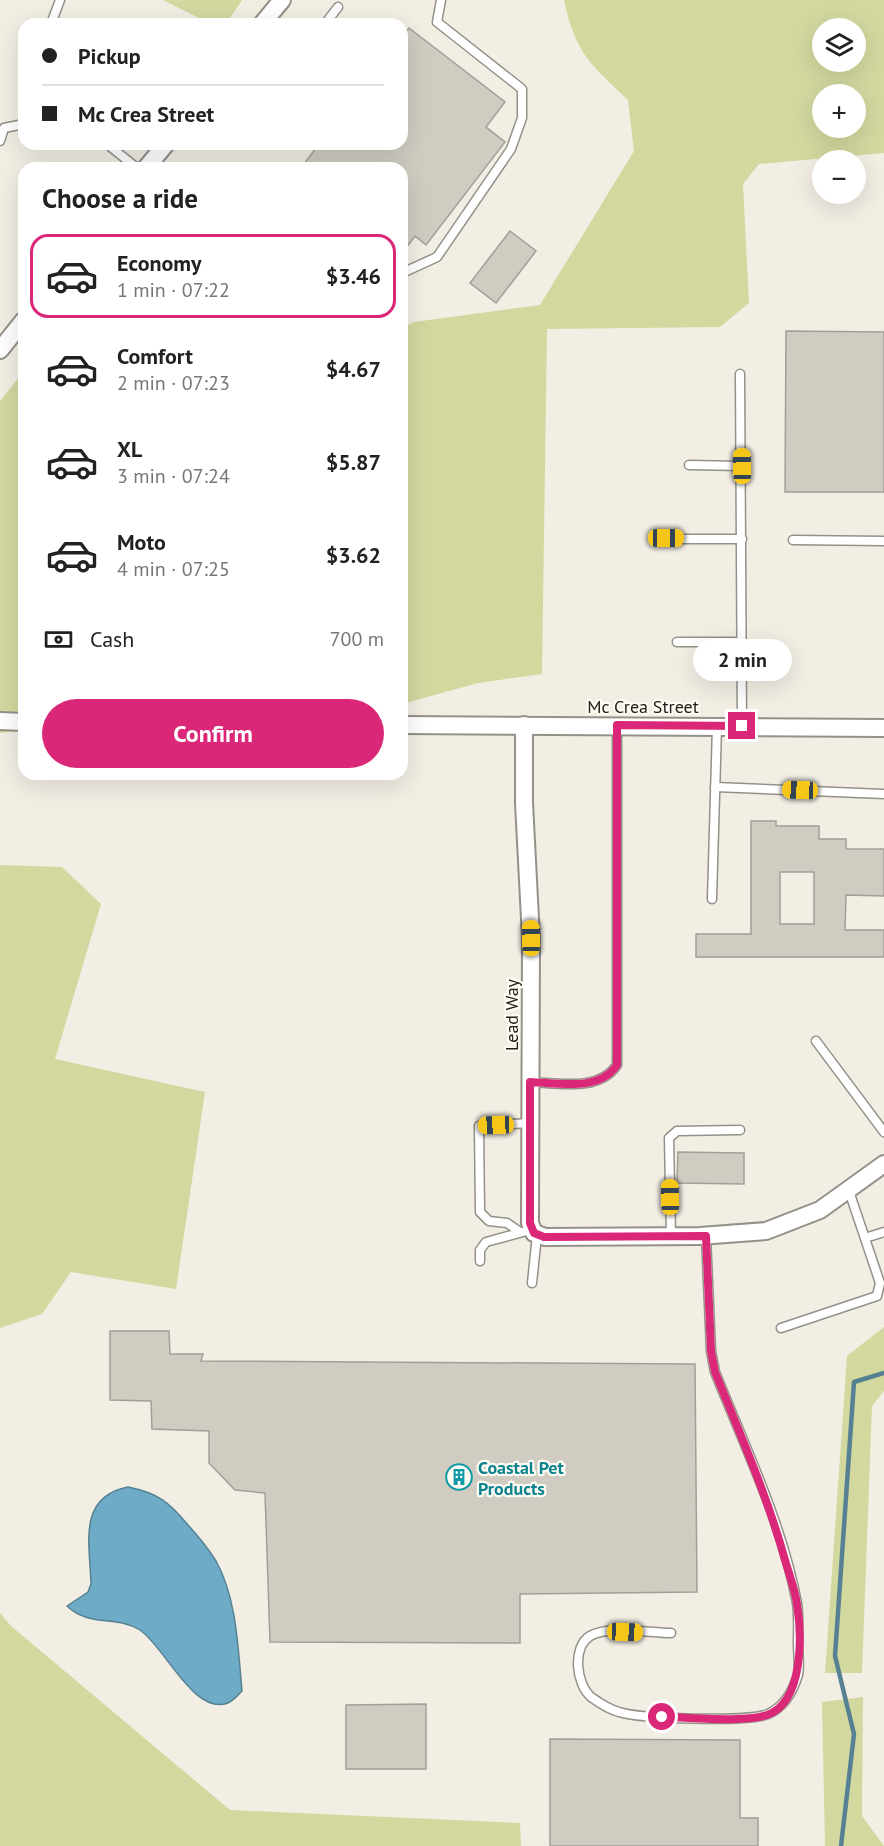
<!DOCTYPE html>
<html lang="en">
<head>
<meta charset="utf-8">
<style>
  :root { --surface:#fff; --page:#f2f2f2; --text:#222; --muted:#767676; --line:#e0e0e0; --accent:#db2777 }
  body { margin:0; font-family:"PT Sans",sans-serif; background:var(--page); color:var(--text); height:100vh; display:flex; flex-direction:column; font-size:22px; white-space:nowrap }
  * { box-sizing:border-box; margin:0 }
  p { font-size:20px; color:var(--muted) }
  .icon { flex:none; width:33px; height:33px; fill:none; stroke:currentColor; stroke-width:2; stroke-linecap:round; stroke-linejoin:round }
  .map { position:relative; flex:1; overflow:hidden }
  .sheet { position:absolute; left:18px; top:162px; width:390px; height:618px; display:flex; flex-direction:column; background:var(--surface); border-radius:18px; box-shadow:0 6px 24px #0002 }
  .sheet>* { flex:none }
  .hud { position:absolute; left:18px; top:18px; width:390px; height:132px; border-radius:18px; box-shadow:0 6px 24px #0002; display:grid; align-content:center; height:132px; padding:0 24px; background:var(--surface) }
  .tools { position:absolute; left:812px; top:18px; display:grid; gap:12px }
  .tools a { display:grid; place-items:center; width:54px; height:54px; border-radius:50%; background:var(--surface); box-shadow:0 6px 24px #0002; font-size:30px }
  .end { position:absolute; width:27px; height:27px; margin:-14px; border:8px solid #db2777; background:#fff; box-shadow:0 0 0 3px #fff }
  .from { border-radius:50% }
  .bubble { position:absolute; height:42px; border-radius:21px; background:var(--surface); box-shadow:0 6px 24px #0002; font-size:20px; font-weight:800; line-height:42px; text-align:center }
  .car { position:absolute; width:18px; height:36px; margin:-18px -9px; border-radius:8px; box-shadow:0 0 4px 2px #0007; background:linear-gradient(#f5c518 24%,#345 0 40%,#f5c518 0 76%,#345 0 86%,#f5c518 0) }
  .hud b { display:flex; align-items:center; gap:21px; height:57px; font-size:22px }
  .hud b+b { border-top:2px solid var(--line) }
  .hud i { width:15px; height:15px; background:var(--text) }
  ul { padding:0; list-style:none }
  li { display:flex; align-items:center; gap:18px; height:84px; margin:0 12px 9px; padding:0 12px; border:3px solid transparent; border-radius:18px }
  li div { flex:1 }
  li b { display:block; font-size:22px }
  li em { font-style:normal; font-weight:800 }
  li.current { border-color:var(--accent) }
  li>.icon { width:54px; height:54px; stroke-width:1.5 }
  h2 { padding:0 24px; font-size:27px; line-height:72px }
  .pay { display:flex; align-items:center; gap:15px; height:66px; padding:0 24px; font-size:22px }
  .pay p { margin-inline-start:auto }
  .action { display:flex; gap:12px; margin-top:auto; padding:12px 24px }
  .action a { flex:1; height:69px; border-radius:36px; background:var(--accent); color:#fff; font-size:24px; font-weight:800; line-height:69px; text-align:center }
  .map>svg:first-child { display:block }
  .green { fill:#d3d89f; fill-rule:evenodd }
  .water { fill:#6dabc6; stroke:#568193; stroke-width:1.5 }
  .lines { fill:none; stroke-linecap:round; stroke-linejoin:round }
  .stream { stroke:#568193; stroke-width:4.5 }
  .building { fill:#d0ccc2; stroke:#a39f96; stroke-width:1.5; fill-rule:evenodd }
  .lane-casing { stroke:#949188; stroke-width:11 }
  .street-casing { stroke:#949188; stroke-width:20 }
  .lane { stroke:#fff; stroke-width:8 }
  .street { stroke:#fff; stroke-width:16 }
  .route { stroke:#db2777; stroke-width:8 }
  .labels { text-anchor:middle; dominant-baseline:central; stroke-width:4.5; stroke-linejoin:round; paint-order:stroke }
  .street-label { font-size:18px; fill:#22201d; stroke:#fffcf4 }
  .culture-label { font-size:18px; font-weight:bold; fill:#0d838f; stroke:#fffcf4; text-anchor:start }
</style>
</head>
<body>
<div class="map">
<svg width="884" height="1846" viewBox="0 0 884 1846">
  <rect width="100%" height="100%" fill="#f2eee4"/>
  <!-- green -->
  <g class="green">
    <polygon points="163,0 242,0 226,24 211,24"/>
    <path d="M564 0H884V153L759 164 743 184 749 303 720 327 547 329 542 674 478 683 402 704V328L414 322 540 305 634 151 628 100C591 65 575 53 564 0ZM855 28V62H822V28ZM822 94H855V128H822Z"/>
    <polygon points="24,371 24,730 0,733 0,401"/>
    <polygon points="0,865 62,867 101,904 55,1059 205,1092 176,1289 71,1272 42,1314 0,1328"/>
    <polygon points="884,1327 884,1391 872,1406 862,1673 825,1673 847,1356"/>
    <polygon points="0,1613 11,1626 230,1810 520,1823 521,1846 0,1846"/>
    <polygon points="863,1697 862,1816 884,1846 825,1846 822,1702"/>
  </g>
  <!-- water -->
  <path class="water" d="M128 1487C158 1493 169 1502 188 1525 198 1536 208 1548 216 1561 237 1598 238 1650 242 1691 238 1695 233 1701 228 1703 194 1716 165 1647 140 1630 117 1615 90 1628 67 1606L88 1592 91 1584C90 1544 77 1497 128 1487Z"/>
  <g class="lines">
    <!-- stream -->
    <polyline class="stream" points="841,1846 854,1734 835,1656 854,1382 884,1373"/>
  </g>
  <!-- building -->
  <g class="building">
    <polygon points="409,28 505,102 486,127 505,142 426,245 415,236 402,253 402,168 301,168 319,144 402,144 402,37"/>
    <polygon points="510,231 536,251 496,303 470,283"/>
    <polygon points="786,331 884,332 884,492 785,492"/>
    <path d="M751 821H776V826H819V839H846V849H884V896L846 895 845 930H884V957H696V934H751ZM780 872H814V924H780Z"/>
    <polygon points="678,1152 744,1153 744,1184 677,1183"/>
    <polygon points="110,1331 169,1331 170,1354 203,1354 201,1361 695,1364 697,1592 520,1594 520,1643 270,1642 265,1493 235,1490 209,1463 209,1431 152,1429 151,1401 110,1400"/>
    <polygon points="426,1704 426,1769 346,1769 346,1705"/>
    <polygon points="550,1739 740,1740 740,1818 758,1818 758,1846 550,1846"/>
  </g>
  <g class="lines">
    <!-- lane casing -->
    <g class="lane-casing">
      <g id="lane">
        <polyline points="51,24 60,0"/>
        <polyline points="325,24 338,7"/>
        <polyline points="0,141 4,128 24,124"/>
        <polyline points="107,144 137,168"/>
        <polyline points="402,273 437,257 511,149 522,118 522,89 437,22 441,0"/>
        <polyline points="740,374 742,726"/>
        <polyline points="689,465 742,466"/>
        <polyline points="666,539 742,539"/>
        <polyline points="793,540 884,541"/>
        <polyline points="677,642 742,642"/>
        <polyline points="715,787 884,794"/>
        <polyline points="712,899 717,726"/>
        <polyline points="816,1041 884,1132"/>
        <path d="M530 1082C559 1083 599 1092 617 1065V725"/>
        <polyline points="520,1232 507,1223 489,1221 480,1212 479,1126 530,1123"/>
        <polyline points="671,1236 669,1138 677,1131 740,1130"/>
        <polyline points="865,1238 884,1232"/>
        <polyline points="480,1261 480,1250 486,1242 523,1232"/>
        <polyline points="532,1283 537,1235"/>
        <polyline points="781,1328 877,1296 880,1283 849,1191"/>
        <path d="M671 1633C650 1633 608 1625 590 1636 572 1647 576 1684 591 1697 598 1702 611 1710 619 1712 640 1719 749 1722 768 1714 784 1707 793 1691 798 1675 800 1666 798 1654 798 1644 798 1631 799 1616 797 1603 782 1523 745 1447 715 1372L711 1351 706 1236"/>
      </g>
    </g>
    <!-- street casing -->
    <g class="street-casing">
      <g id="street">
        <polyline points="262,24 282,0"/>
        <polyline points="146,168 166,144"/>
        <polyline points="0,350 24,320"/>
        <polyline points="0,721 24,722"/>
        <polyline points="402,725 884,728"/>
        <polyline points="524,725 524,803 531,938 530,1223 534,1233 545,1237 700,1236 766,1231 820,1210 884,1164"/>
      </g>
    </g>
    <!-- lane -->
    <use href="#lane" class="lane"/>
    <!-- street -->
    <use href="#street" class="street"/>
  </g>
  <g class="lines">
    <!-- route -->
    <path class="route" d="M662 1717C690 1717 742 1723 767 1715 804 1702 802 1635 797 1604 795 1589 789 1574 785 1560 767 1495 740 1434 715 1372L711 1351 706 1236 544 1237 534 1233 530 1223V1082C559 1083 599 1092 617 1065V725L742 726"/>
  </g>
  <!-- icons -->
  <defs>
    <g id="building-ring" transform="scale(1.35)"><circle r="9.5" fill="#fffcf4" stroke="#0f9aa8" stroke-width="1.5"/><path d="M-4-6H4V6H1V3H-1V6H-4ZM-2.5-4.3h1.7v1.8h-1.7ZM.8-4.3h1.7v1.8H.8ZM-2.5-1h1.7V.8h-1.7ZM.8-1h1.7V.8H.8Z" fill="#0f9aa8"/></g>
  </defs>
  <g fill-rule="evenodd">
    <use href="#building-ring" x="459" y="1477"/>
  </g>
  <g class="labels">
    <!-- street labels -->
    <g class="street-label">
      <text x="643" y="706">Mc Crea Street</text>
      <text transform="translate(511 1015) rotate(-90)">Lead Way</text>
    </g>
    <!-- culture labels -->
    <g class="culture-label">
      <text x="478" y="1467">Coastal Pet<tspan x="478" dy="21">Products</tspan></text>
    </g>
  </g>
</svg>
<div class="tools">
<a><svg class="icon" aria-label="layers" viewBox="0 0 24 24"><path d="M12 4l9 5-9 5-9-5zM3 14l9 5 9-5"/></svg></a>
<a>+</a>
<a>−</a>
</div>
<i class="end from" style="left:662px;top:1717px"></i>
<i class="end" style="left:742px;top:726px"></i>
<div class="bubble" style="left:693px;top:639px;width:99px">2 min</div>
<i class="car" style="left:742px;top:466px;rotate:359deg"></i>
<i class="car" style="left:666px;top:538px;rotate:90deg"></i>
<i class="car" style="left:800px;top:790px;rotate:272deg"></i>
<i class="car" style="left:531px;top:938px;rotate:359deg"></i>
<i class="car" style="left:496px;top:1125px;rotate:268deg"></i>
<i class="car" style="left:670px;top:1197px;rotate:359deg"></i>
<i class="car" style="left:625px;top:1632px;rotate:92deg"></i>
<div class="hud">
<b><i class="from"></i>Pickup</b>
<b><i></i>Mc Crea Street</b>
</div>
<section class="sheet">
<h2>Choose a ride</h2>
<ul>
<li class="current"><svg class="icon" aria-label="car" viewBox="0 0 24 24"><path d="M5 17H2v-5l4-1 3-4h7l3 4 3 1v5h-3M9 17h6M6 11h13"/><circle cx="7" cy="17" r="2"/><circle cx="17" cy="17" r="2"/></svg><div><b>Economy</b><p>1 min · 07:22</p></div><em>$3.46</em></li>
<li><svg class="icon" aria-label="car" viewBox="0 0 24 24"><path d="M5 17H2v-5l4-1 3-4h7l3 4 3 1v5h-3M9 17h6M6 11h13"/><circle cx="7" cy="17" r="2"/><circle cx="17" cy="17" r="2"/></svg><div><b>Comfort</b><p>2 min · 07:23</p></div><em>$4.67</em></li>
<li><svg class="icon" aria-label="car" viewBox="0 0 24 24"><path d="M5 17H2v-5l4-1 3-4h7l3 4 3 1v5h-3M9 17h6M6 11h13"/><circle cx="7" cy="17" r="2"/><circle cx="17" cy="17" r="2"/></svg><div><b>XL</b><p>3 min · 07:24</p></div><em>$5.87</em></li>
<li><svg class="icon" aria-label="car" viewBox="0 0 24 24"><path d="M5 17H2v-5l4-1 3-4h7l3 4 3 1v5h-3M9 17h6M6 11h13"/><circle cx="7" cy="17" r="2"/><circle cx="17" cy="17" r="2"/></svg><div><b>Moto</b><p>4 min · 07:25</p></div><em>$3.62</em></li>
</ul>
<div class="pay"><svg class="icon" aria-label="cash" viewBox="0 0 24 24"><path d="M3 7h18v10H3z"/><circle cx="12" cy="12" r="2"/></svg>Cash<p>700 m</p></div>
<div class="action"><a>Confirm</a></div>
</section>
</div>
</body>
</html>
